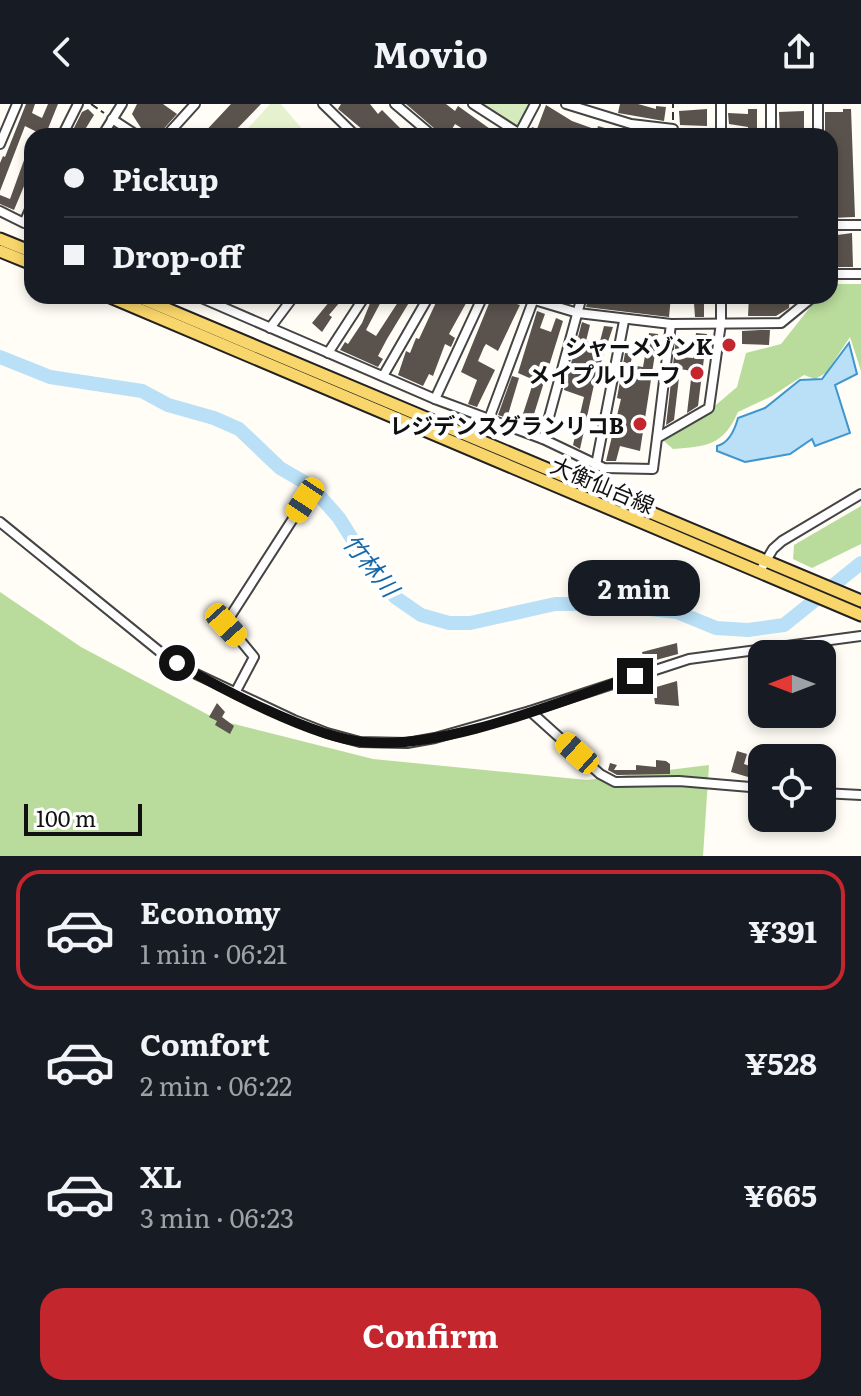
<!DOCTYPE html>
<html lang="en">
<head>
<meta charset="utf-8">
<style>
  :root { --surface:#171b24; --page:#20242c; --text:#f1f3f6; --muted:#9ea1a6; --line:#363941; --accent:#c4262e }
  body { margin:0; font-family:Literata,"Noto Sans JP",serif; background:var(--page); color:var(--text); height:100vh; display:flex; flex-direction:column; font-size:30px; white-space:nowrap }
  * { box-sizing:border-box; margin:0 }
  p { font-size:26px; color:var(--muted) }
  .icon { flex:none; width:44px; height:44px; fill:none; stroke:currentColor; stroke-width:2; stroke-linecap:round; stroke-linejoin:round }
  .map { position:relative; height:752px; overflow:hidden }
  .details { display:flex; flex-direction:column; background:var(--surface); flex:1 }
  .details>* { flex:none }
  .banner { position:absolute; left:24px; top:24px; width:814px; height:176px; border-radius:24px; box-shadow:0 4px 12px #0003; display:grid; align-content:center; height:176px; padding:0 40px; background:var(--surface) }
  .needle { width:52px; rotate:270deg }
  .controls { position:absolute; left:748px; top:536px; display:grid; gap:16px }
  .controls a { display:grid; place-items:center; width:88px; height:88px; border-radius:16px; background:var(--surface); box-shadow:0 4px 12px #0003; font-size:40px }
  .scale { position:absolute; left:24px; bottom:20px; width:118px; box-sizing:border-box; padding-left:8px; border:4px solid #111; border-top:0; font-size:22px; line-height:28px; white-space:nowrap; color:#111; -webkit-text-stroke:6px #fff; paint-order:stroke }
  .end { position:absolute; width:36px; height:36px; margin:-18px; border:10px solid #111; background:#fff; box-shadow:0 0 0 4px #fff }
  .from { border-radius:50% }
  .bubble { position:absolute; height:56px; border-radius:24px; background:var(--surface); box-shadow:0 4px 12px #0003; font-size:26px; font-weight:700; line-height:56px; text-align:center }
  .car { position:absolute; width:24px; height:48px; margin:-24px -12px; border-radius:10px; box-shadow:0 0 6px 2px #0007; background:linear-gradient(#f5c518 24%,#345 0 40%,#f5c518 0 76%,#345 0 86%,#f5c518 0) }
  .banner b { display:flex; align-items:center; gap:28px; height:76px; font-size:30px }
  .banner b+b { border-top:2px solid var(--line) }
  .banner i { width:20px; height:20px; background:var(--text) }
  ul { padding:14px 0 0; list-style:none }
  li { display:flex; align-items:center; gap:24px; height:120px; margin:0 16px 12px; padding:0 24px; border:4px solid transparent; border-radius:24px }
  li div { flex:1 }
  li b { display:block; font-size:30px }
  li em { font-style:normal; font-weight:700 }
  li.selected { border-color:var(--accent) }
  li>.icon { width:72px; height:72px; stroke-width:1.5 }
  .action { display:flex; gap:16px; margin-top:auto; padding:16px 40px }
  .action a { flex:1; height:92px; border-radius:24px; background:var(--accent); color:#fff; font-size:32px; font-weight:700; line-height:92px; text-align:center }
  header { display:flex; justify-content:space-between; align-items:center; height:104px; padding:0 40px; background:var(--surface); font-size:36px; font-weight:700 }
  .map>svg:first-child { display:block }
  .green { fill:#d5ebbd }
  .forest { fill:#b9dc9c }
  .pitch { fill:#e6f2cf }
  .water { fill:#b9e0f7; stroke:#3f96cf; stroke-width:2 }
  .lines { fill:none; stroke-linecap:round; stroke-linejoin:round }
  .river { stroke:#b9e0f7; stroke-width:14 }
  .building { fill:#5a524d }
  .minor-casing { stroke:#444; stroke-width:12 }
  .major-casing { stroke:#222; stroke-width:15 }
  .path { stroke:#333; stroke-width:2; stroke-dasharray:8 4; stroke-linecap:butt }
  .minor { stroke:#fff; stroke-width:8 }
  .major { stroke:#f9d66b; stroke-width:11 }
  .route { stroke:#111; stroke-width:10 }
  .poi-dot { fill:#c4262e; stroke:#fff; stroke-width:3 }
  .labels { text-anchor:middle; dominant-baseline:central; stroke-width:8; stroke-linejoin:round; paint-order:stroke }
  .poi-label { font-size:22px; font-weight:bold; fill:#111; stroke:#fff; text-anchor:end }
  .street-label { font-size:22px; fill:#111; stroke:#fff }
  .water-label { font-size:24px; font-style:italic; fill:#1768a6; stroke:#fff }
</style>
</head>
<body>
<header><svg class="icon" aria-label="back" viewBox="0 0 24 24"><path d="M15 5l-7 7 7 7"/></svg>Movio<svg class="icon" aria-label="share" viewBox="0 0 24 24"><path d="M12 15V3M7 8l5-5 5 5M5 13v7h14v-7"/></svg></header>
<div class="map">
<svg width="861" height="752" viewBox="0 0 861 752">
  <rect width="100%" height="100%" fill="#fffdf5"/>
  <!-- green -->
  <polygon class="green" points="480,0 531,0 519,22 514,22"/>
  <!-- forest -->
  <g class="forest">
    <path d="M830 180H861V267L850 233 826 269 815 275 804 271 772 292 738 308C723 342 707 342 673 345L664 337 703 312 737 283 746 249 781 240 819 192H830Z"/>
    <polygon points="861,402 861,440 812,464 793,455 794,441"/>
    <polygon points="0,488 81,543 218,616 373,655 587,676 709,661 703,752 0,752"/>
  </g>
  <!-- pitch -->
  <polygon class="pitch" points="270,0 281,0 308,32 241,32"/>
  <!-- water -->
  <path class="water" d="M849 239 857 270 835 281 850 329 815 342 812 335 790 350 745 358 717 347V342C729 339 735 325 738 314L765 304 800 276 822 275Z"/>
  <g class="lines">
    <!-- river -->
    <polyline class="river" points="0,253 50,273 142,287 168,301 214,314 239,325 280,364 311,382 339,414 373,468 395,493 421,511 449,519 470,519 555,500 605,500 677,508 716,524 748,526 784,521 861,459"/>
  </g>
  <!-- building -->
  <g class="building">
    <polygon points="26,0 35,0 32,9 42,14 48,0 58,0 45,32 25,22 0,87 0,59 3,52 5,53"/>
    <polygon points="137,0 163,0 177,10 160,29 150,29 141,24 132,10"/>
    <polygon points="231,0 261,0 230,32 201,32"/>
    <polygon points="341,0 370,0 378,10 382,6 401,25 395,32 366,32 363,26 338,5"/>
    <polygon points="406,0 446,0 455,7 458,2 493,27 490,32 474,32 455,20 448,32 443,32"/>
    <polygon points="620,0 638,0 656,5 656,2 666,3 664,17 618,9"/>
    <polygon points="546,1 572,17 597,26 598,22 615,27 616,25 623,27 625,32 530,32 532,23 537,25"/>
    <polygon points="88,5 94,11 81,32 70,32 82,8"/>
    <polygon points="707,5 707,22 680,21 679,7"/>
    <polygon points="748,5 757,5 757,32 748,32 748,23 729,20 728,9 748,10"/>
    <polygon points="843,5 851,5 855,113 830,114 830,32 825,32 825,8 843,8"/>
    <polygon points="804,7 804,32 780,32 779,8"/>
    <polygon points="32,34 32,63 14,106 0,100 0,91 10,95"/>
    <polygon points="852,129 853,163 830,163 830,132"/>
    <polygon points="334,192 340,198 329,211 332,213 322,228 312,219"/>
    <polygon points="373,192 384,192 366,226 376,232 402,192 413,192 387,235 378,252 383,255 378,263 340,246 345,238 348,240 362,219"/>
    <polygon points="439,192 470,192 449,230 455,234 451,243 445,240 433,272 429,270 423,282 398,271 406,247 410,249 416,234 419,235"/>
    <polygon points="492,192 520,201 498,247 486,240 484,243 478,257 495,266 477,303 468,300 477,276 461,268"/>
    <polygon points="589,192 624,197 625,192 671,192 669,213 586,203"/>
    <polygon points="682,192 709,192 709,199 704,199 704,213 695,213 694,199 682,199"/>
    <polygon points="749,192 790,192 789,204 776,212 748,212"/>
    <polygon points="537,207 545,210 540,224 551,228 556,214 563,217 530,323 520,319 534,276 518,269"/>
    <polygon points="582,218 590,221 586,237 599,241 604,222 613,223 595,276 580,345 573,341 584,293 564,286"/>
    <polygon points="760,226 770,226 769,241 742,240 742,227"/>
    <polygon points="649,229 658,230 640,347 620,342 616,357 606,357 621,295 617,294 625,249 633,250 630,261 643,263"/>
    <polygon points="696,229 707,230 698,302 687,309 692,267 680,265 674,316 666,321 676,235 682,236 680,253 693,254"/>
    <polygon points="512,272 519,274 507,314 498,311"/>
    <polygon points="677,539 678,550 645,559 642,548"/>
    <polygon points="677,577 679,602 655,600 653,584"/>
    <polygon points="217,599 225,608 222,613 234,622 230,630 215,621 217,617 209,613"/>
    <polygon points="737,647 747,650 744,660 762,666 762,677 731,668"/>
    <polygon points="656,656 666,657 670,660 670,670 617,671 608,666 610,659 617,661 614,666 636,666 636,661 656,663"/>
  </g>
  <g class="lines">
    <!-- minor casing -->
    <g class="minor-casing">
      <g id="minor">
        <polyline points="323,0 356,32"/>
        <polyline points="395,0 433,32"/>
        <polyline points="473,0 523,32"/>
        <polyline points="566,0 631,20 673,25 673,32"/>
        <polyline points="771,0 771,32"/>
        <polyline points="112,15 138,32"/>
        <polyline points="62,32 78,0"/>
        <polyline points="102,32 122,0"/>
        <polyline points="166,32 195,0"/>
        <polyline points="518,32 535,0"/>
        <polyline points="721,32 721,0"/>
        <polyline points="818,32 818,0"/>
        <polyline points="0,40 17,0"/>
        <polyline points="0,107 24,119 32,101"/>
        <polyline points="830,121 861,121"/>
        <polyline points="830,170 861,170"/>
        <polyline points="197,192 435,295 543,335 604,364 653,365 657,334 709,304 721,219 721,192"/>
        <polyline points="521,192 578,209 671,220 781,219 814,192"/>
        <polyline points="270,224 294,192"/>
        <polyline points="328,249 365,192"/>
        <polyline points="383,272 429,192"/>
        <polyline points="435,295 483,192"/>
        <polyline points="489,315 533,197"/>
        <polyline points="657,334 671,220"/>
        <polyline points="543,335 582,192"/>
        <polyline points="596,361 624,217"/>
        <polyline points="0,418 159,547 196,570 294,616 327,629 360,638 407,639 435,634 530,607 689,555 861,532"/>
        <polyline points="760,467 773,445 782,437 861,390"/>
        <polyline points="235,589 254,553 226,519 305,396"/>
        <polyline points="530,607 600,670 615,678 679,677 762,684"/>
        <polyline points="822,689 861,691"/>
      </g>
    </g>
    <!-- major casing -->
    <g class="major-casing">
      <g id="major">
        <polyline points="0,135 32,148"/>
        <polyline points="0,147 32,160"/>
        <polyline points="108,192 861,511"/>
        <polyline points="136,192 861,497"/>
      </g>
    </g>
    <!-- path -->
    <g class="path">
      <polyline points="91,0 104,9"/>
      <polyline points="673,16 673,0"/>
    </g>
    <!-- minor -->
    <use href="#minor" class="minor"/>
    <!-- major -->
    <use href="#major" class="major"/>
  </g>
  <g class="lines">
    <!-- route -->
    <path class="route" d="M177 559C221 585 313 633 363 638 442 647 558 598 635 572"/>
  </g>
  <!-- markers -->
  <g class="poi-dot">
    <circle cx="729" cy="241" r="8"/>
    <circle cx="697" cy="269" r="8"/>
    <circle cx="640" cy="320" r="8"/>
  </g>
  <g class="labels">
    <!-- poi labels -->
    <g class="poi-label">
      <text x="713" y="241">シャーメゾンK</text>
      <text x="681" y="269">メイプルリーフ</text>
      <text x="624" y="320">レジデンスグランリコB</text>
    </g>
    <!-- street labels -->
    <g class="street-label">
      <text transform="translate(603 380) rotate(23)">大衡仙台線</text>
    </g>
    <!-- water labels -->
    <g class="water-label">
      <text transform="translate(372 460) rotate(51)">竹林川</text>
    </g>
  </g>
</svg>
<div class="controls">
<a><svg class="needle" viewBox="-14 -14 28 28"><path d="M0-13l5 13h-10z" fill="#e53935"/><path d="M0 13l5-13h-10z" fill="#9ea1a6"/></svg></a>
<a><svg class="icon" aria-label="locate" viewBox="0 0 24 24"><circle cx="12" cy="12" r="6"/><path d="M12 2v4M12 18v4M2 12h4M18 12h4"/></svg></a>
</div>
<div class="scale">100 m</div>
<i class="end from" style="left:177px;top:559px"></i>
<i class="end" style="left:635px;top:572px"></i>
<div class="bubble" style="left:568px;top:456px;width:132px">2 min</div>
<i class="car" style="left:305px;top:396px;rotate:213deg"></i>
<i class="car" style="left:226px;top:521px;rotate:138deg"></i>
<i class="car" style="left:577px;top:649px;rotate:312deg"></i>
<div class="banner">
<b><i class="from"></i>Pickup</b>
<b><i></i>Drop-off</b>
</div>
</div>
<section class="details">
<ul>
<li class="selected"><svg class="icon" aria-label="car" viewBox="0 0 24 24"><path d="M5 17H2v-5l4-1 3-4h7l3 4 3 1v5h-3M9 17h6M6 11h13"/><circle cx="7" cy="17" r="2"/><circle cx="17" cy="17" r="2"/></svg><div><b>Economy</b><p>1 min · 06:21</p></div><em>¥391</em></li>
<li><svg class="icon" aria-label="car" viewBox="0 0 24 24"><path d="M5 17H2v-5l4-1 3-4h7l3 4 3 1v5h-3M9 17h6M6 11h13"/><circle cx="7" cy="17" r="2"/><circle cx="17" cy="17" r="2"/></svg><div><b>Comfort</b><p>2 min · 06:22</p></div><em>¥528</em></li>
<li><svg class="icon" aria-label="car" viewBox="0 0 24 24"><path d="M5 17H2v-5l4-1 3-4h7l3 4 3 1v5h-3M9 17h6M6 11h13"/><circle cx="7" cy="17" r="2"/><circle cx="17" cy="17" r="2"/></svg><div><b>XL</b><p>3 min · 06:23</p></div><em>¥665</em></li>
</ul>
<div class="action"><a>Confirm</a></div>
</section>
</body>
</html>
